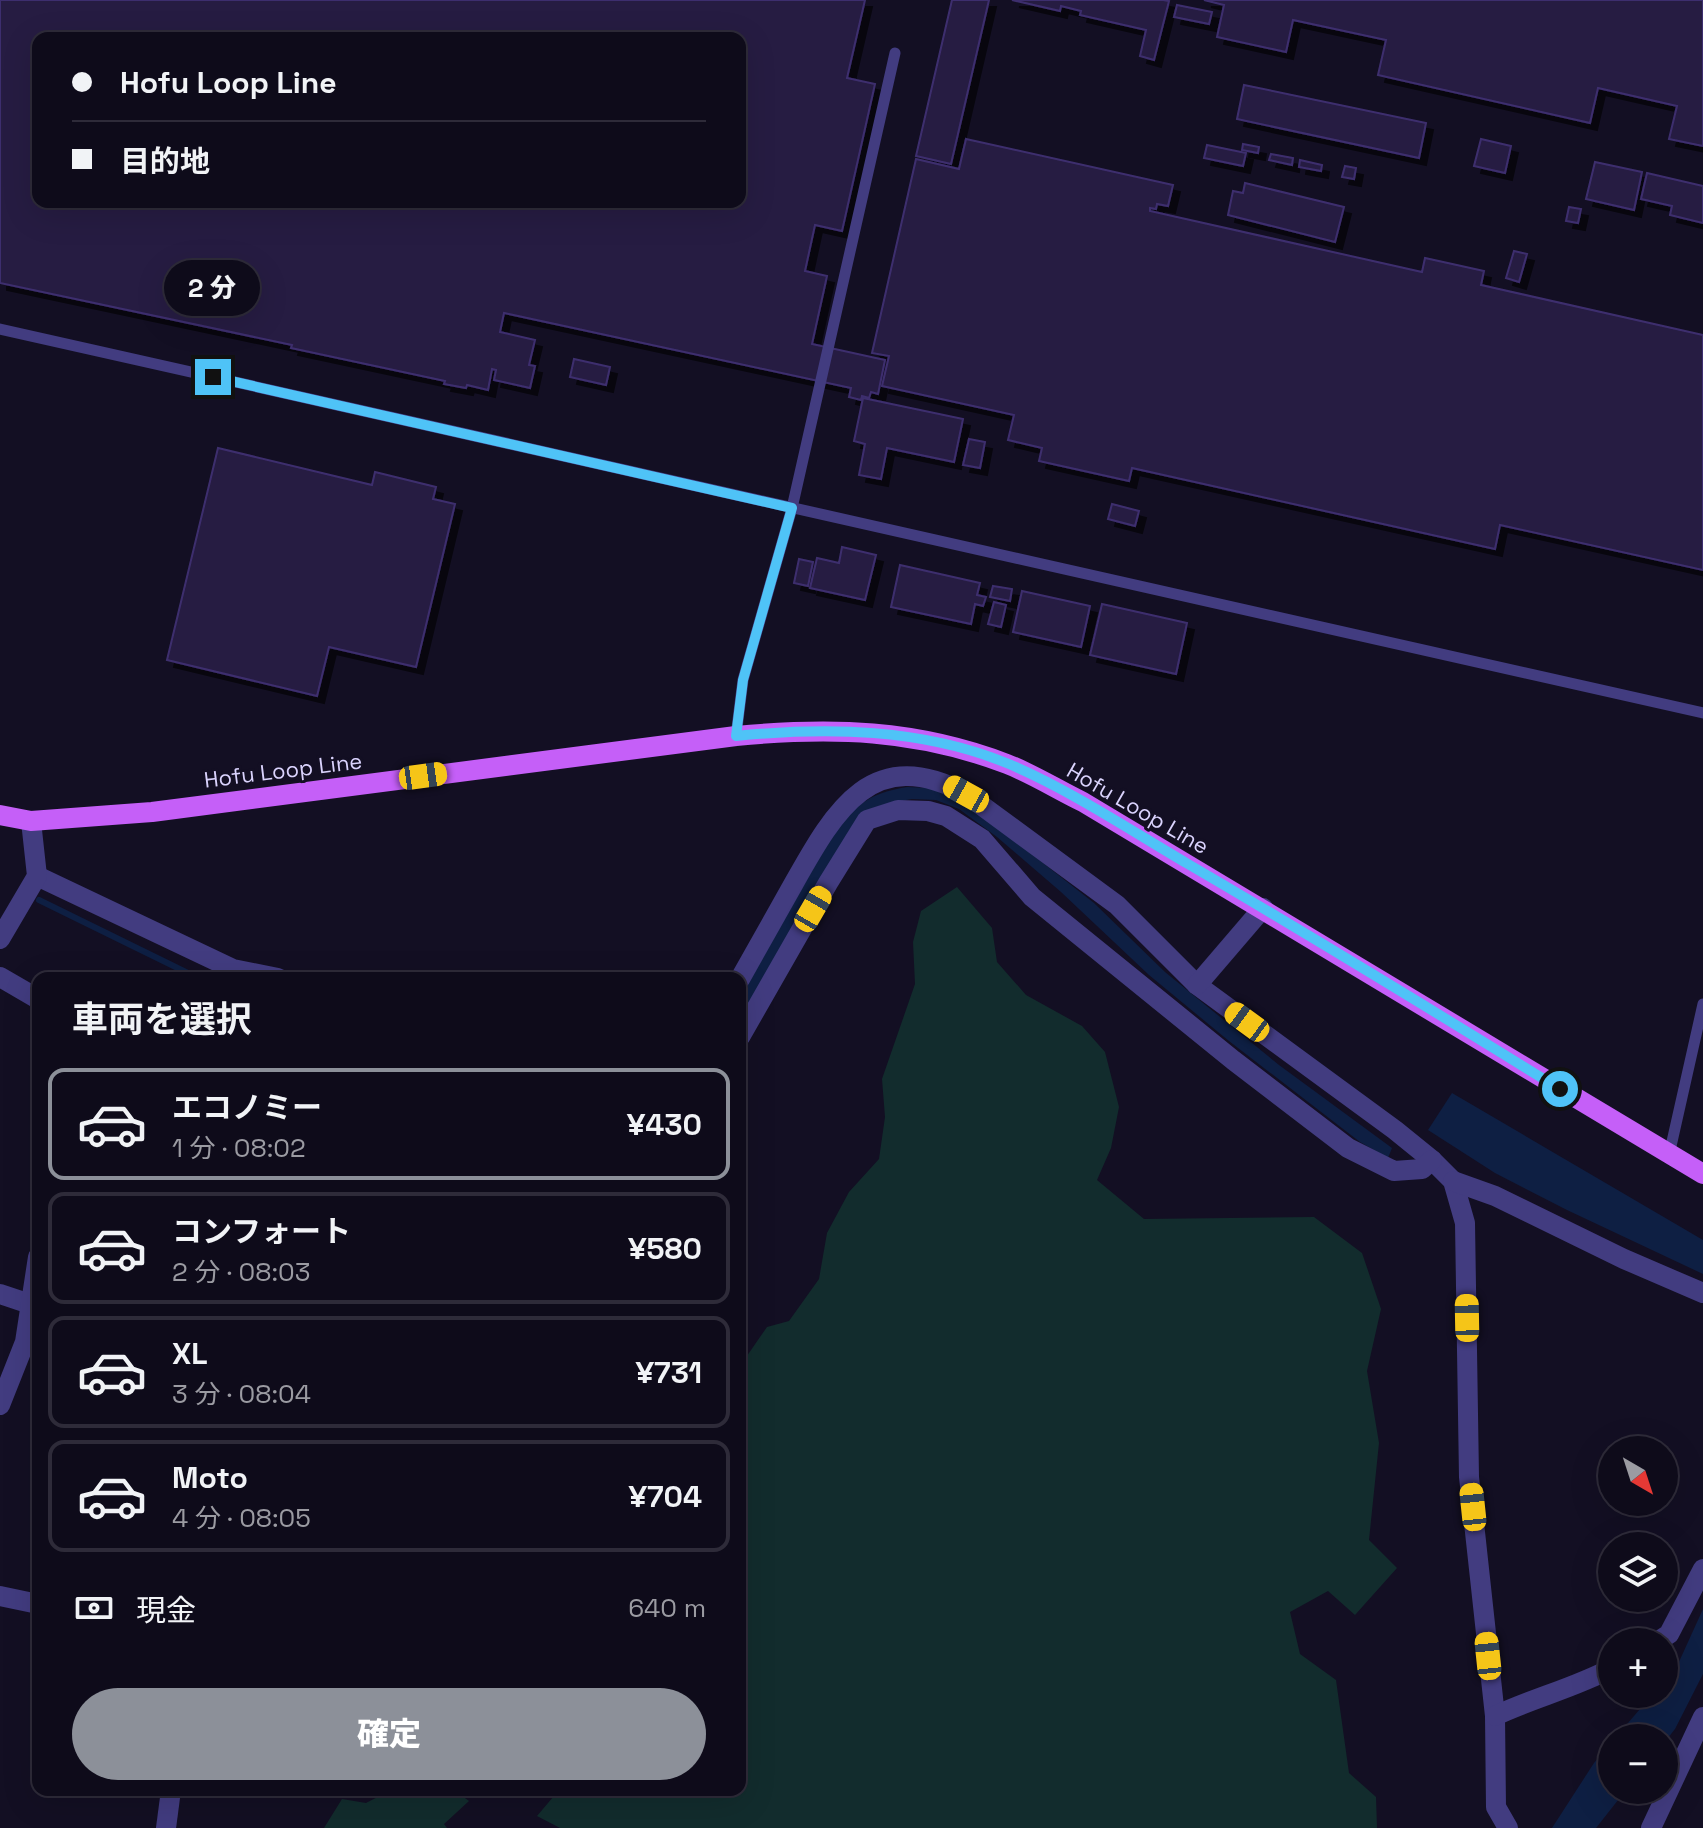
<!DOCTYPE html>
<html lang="ja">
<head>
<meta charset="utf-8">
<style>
  :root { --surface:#0e0b1a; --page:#171423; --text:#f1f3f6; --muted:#9b9ba2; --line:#2e2b39; --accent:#8c9099 }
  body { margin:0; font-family:"Space Grotesk","Noto Sans JP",sans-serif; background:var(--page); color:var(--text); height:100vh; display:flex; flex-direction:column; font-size:30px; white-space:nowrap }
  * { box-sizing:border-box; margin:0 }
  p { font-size:26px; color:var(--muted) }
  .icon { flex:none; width:44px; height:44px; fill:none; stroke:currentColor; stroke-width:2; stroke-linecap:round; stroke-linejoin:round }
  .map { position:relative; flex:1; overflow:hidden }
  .side { position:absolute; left:32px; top:972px; width:714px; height:824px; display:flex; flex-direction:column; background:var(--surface); border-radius:16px; box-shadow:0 8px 32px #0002,0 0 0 2px var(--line) }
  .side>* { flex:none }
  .top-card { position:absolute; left:32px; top:32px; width:714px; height:176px; border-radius:16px; box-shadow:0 8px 32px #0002,0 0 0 2px var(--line); display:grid; align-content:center; height:176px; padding:0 40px; background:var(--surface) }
  .needle { width:52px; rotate:141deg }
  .tools { position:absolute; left:1598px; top:1436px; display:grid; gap:16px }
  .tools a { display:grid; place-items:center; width:80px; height:80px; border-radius:50%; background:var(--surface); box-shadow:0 8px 32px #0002,0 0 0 2px var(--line); font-size:40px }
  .end { position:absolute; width:36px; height:36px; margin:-18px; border:10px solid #4fc3f7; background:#111; box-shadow:0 0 0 4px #111 }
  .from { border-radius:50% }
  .bubble { position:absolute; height:56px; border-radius:28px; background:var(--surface); box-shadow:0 8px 32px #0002,0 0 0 2px var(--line); font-size:26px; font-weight:800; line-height:56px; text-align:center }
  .car { position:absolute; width:24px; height:48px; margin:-24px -12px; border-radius:10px; box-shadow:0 0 6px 2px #0007; background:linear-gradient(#f5c518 24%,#345 0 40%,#f5c518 0 76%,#345 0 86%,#f5c518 0) }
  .top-card b { display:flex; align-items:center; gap:28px; height:76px; font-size:30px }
  .top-card b+b { border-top:2px solid var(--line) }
  .top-card i { width:20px; height:20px; background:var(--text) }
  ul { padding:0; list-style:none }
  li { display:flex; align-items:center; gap:24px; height:112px; margin:0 16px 12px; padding:0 24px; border:4px solid var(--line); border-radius:16px }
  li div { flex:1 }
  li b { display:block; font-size:30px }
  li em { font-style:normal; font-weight:800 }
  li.on { border-color:var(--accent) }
  li>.icon { width:72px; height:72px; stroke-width:1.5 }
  h2 { padding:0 40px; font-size:36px; line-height:96px }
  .pay { display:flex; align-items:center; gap:20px; height:88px; padding:0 40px; font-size:30px }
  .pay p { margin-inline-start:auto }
  .cta { display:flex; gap:16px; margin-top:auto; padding:16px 40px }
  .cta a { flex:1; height:92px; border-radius:48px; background:var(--accent); color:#fff; font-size:32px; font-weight:800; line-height:92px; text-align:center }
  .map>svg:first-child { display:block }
  .green { fill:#122c2d }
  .water { fill:#0e1f43 }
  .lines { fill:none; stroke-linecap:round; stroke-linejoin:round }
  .stream { stroke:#0e1f43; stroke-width:6 }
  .building { fill:#261c43; stroke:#3e2f6e; stroke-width:2; fill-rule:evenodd; filter:url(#shadow) }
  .lane { stroke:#423c80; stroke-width:11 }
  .street { stroke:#423c80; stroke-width:20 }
  .primary { stroke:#c55ff8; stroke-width:20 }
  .route { stroke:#4fc3f7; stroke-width:10 }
  .labels { text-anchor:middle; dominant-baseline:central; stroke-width:6; stroke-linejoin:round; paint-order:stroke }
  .street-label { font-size:22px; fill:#dad3fd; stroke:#130f23 }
</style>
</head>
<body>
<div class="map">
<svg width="1703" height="1828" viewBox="0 0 1703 1828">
  <defs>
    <filter id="shadow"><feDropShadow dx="7" dy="7" stdDeviation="0" flood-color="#0009"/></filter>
  </defs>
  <rect width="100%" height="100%" fill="#130f23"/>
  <!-- green -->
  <g class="green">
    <polygon points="957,887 992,928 997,962 1026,995 1082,1026 1105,1052 1119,1107 1111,1148 1097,1180 1144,1219 1314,1217 1362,1253 1381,1309 1367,1371 1379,1443 1369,1540 1397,1568 1355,1615 1328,1591 1290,1612 1300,1654 1336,1680 1349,1773 1376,1797 1377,1828 560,1828 537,1816 559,1790 740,1790 740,1366 767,1327 789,1321 819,1279 827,1233 849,1192 879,1159 885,1117 882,1079 915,984 913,942 921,911"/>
    <polygon points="391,1790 454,1790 469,1801 444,1824 447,1828 324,1828 342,1799 366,1803"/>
  </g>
  <!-- water -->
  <g class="water">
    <path d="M907 787 931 788 955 797 1010 837 1094 903 1165 972 1279 1065 1392 1148 1388 1158 1360 1142 1229 1041 1149 975 1061 892 997 837 959 809 936 800 912 799 889 803 740 1021V998L832 835C856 804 868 794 907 787Z"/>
    <polygon points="1452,1093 1703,1240 1703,1274 1567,1210 1495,1173 1428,1130"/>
    <polygon points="1703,1609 1703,1674 1675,1729 1664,1743 1664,1738 1615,1738 1653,1694 1664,1694 1664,1681 1678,1664"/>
    <polygon points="1612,1742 1612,1790 1626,1790 1596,1828 1552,1828 1594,1763"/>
  </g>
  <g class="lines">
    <!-- stream -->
    <polyline class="stream" points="39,900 198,978"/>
  </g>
  <!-- building -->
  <g class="building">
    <path d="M0 0H865L847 78 875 84 842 231 815 225 805 271 827 276 812 344 885 360 878 394 871 392 869 398 862 396 861 400 849 397 851 388 504 313 500 332 535 340 529 365 535 366 530 388 494 380 496 370 492 369 488 390 467 385 466 388 444 384 445 381 291 348 292 345 0 283ZM38 38H740V202H38Z"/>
    <polygon points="952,0 989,0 951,164 916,156"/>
    <polygon points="1012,0 1163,0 1169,1 1154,60 1140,56 1146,30 1080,15 1081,11 1061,6 1060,11"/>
    <polygon points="1204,0 1703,0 1703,146 1669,139 1677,106 1598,88 1590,123 1378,75 1386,40 1293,20 1286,52 1217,37 1224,5"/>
    <polygon points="1177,5 1212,12 1209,24 1174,17"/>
    <polygon points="1244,85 1426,123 1419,158 1237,119"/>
    <polygon points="966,139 1173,185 1168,206 1157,204 1156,209 1150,208 1150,211 1422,272 1425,258 1484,271 1481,285 1703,335 1703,570 1500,525 1495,549 1132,468 1129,481 1039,461 1042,448 1008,440 1014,415 882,386 889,356 872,353 916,159 959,169"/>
    <polygon points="1481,139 1511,146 1505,173 1474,166"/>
    <polygon points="1243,144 1259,147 1258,153 1242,150"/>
    <polygon points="1207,145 1246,153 1243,166 1204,158"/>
    <polygon points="1271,154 1293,158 1292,165 1269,160"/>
    <polygon points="1300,160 1322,165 1321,171 1299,167"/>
    <polygon points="1595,162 1642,172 1634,210 1586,199"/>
    <polygon points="1345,166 1356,168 1354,179 1342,177"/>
    <polygon points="1647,173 1703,186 1703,223 1670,215 1672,206 1641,199"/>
    <polygon points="1245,183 1344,207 1335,242 1228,215 1233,191 1243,193"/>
    <polygon points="1569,207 1581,209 1578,223 1566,221"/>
    <polygon points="1514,251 1527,254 1519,282 1506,278"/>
    <polygon points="574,359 610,367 606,385 570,377"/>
    <polygon points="863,398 963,419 954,462 887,448 881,479 859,475 865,444 854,441"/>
    <polygon points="969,439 985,442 980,468 963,465"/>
    <polygon points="218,448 372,485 375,472 436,487 433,499 455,504 416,667 329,647 317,696 167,660"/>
    <polygon points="1112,504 1139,511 1135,526 1108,519"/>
    <polygon points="842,547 876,555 865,600 810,588 817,558 839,563"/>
    <polygon points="799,559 813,562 808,586 794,583"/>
    <polygon points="900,565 980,583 977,595 986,597 983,606 975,604 971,624 891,607"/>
    <polygon points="993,586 1012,589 1010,601 990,597"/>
    <polygon points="1022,591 1090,606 1081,647 1013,632"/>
    <polygon points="994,602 1006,605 1001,627 988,624"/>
    <polygon points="1102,604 1187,623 1176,674 1090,655"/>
  </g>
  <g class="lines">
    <!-- lane -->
    <g class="lane">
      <polyline points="0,329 1703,713"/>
      <polyline points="736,736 743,680 792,508 895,53"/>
      <polyline points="1669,1155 1703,1004"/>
    </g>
    <!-- street -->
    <g class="street">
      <polyline points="37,876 233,969 278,978"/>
      <polyline points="0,939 37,876 31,821"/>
      <polyline points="0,977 38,999"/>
      <path d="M740 979C758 947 776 915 794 883 835 810 873 743 966 794L1117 905 1197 985 1395 1130 1432 1160 1453 1181 1465 1223 1469 1477 1495 1716 1496 1807 1508 1828"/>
      <polyline points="1197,985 1263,908"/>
      <polyline points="740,1037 828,883 867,820 898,810 928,811 946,816 982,839 1032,897 1233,1060 1348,1148 1394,1171 1422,1169 1432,1160"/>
      <polyline points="1453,1181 1495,1196 1624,1259 1703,1293"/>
      <polyline points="0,1294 30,1304"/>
      <polyline points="0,1405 25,1342 38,1257"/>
      <polyline points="0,1596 38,1604"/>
      <polyline points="1657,1642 1669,1634 1703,1569"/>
      <path d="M1495 1716C1533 1698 1574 1688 1612 1668"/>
      <polyline points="166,1828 171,1790"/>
      <polyline points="1651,1828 1703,1717"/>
    </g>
    <!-- primary -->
    <path class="primary" d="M0 815 31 821 152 812 736 736C831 727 916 729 1007 764 1033 774 1058 790 1083 802L1703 1174"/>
  </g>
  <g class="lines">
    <!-- route -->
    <path class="route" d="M213 377 792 508 743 680 736 736C827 727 922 728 1009 764 1072 791 1130 830 1188 864 1313 937 1437 1013 1560 1089"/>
  </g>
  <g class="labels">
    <!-- street labels -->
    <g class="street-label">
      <text transform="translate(283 770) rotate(-7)">Hofu Loop Line</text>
      <text transform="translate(1138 808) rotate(30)">Hofu Loop Line</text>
    </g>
  </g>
</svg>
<div class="tools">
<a><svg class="needle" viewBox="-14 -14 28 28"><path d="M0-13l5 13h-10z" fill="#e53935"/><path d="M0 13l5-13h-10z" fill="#9b9ba2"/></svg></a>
<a><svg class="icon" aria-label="layers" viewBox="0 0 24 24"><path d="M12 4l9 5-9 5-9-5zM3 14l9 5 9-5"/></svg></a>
<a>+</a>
<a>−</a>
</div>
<i class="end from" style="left:1560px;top:1089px"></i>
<i class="end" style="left:213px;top:377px"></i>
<div class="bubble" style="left:164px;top:260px;width:96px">2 分</div>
<i class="car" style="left:423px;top:776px;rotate:82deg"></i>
<i class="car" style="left:966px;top:794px;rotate:299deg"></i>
<i class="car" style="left:813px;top:909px;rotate:30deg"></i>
<i class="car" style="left:1247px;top:1022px;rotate:306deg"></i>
<i class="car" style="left:1467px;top:1318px;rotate:359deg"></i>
<i class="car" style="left:1473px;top:1507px;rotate:354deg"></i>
<i class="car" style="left:1488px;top:1656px;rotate:354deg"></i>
<div class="top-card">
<b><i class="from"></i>Hofu Loop Line</b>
<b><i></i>目的地</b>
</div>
<section class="side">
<h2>車両を選択</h2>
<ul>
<li class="on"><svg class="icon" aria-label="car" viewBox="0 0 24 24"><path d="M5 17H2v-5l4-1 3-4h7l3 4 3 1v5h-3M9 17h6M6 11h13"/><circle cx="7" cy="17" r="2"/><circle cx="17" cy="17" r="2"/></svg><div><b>エコノミー</b><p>1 分 · 08:02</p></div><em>¥430</em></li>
<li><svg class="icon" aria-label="car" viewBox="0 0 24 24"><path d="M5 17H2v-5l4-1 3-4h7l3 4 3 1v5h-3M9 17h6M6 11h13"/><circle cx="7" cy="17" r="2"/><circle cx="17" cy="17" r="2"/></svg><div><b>コンフォート</b><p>2 分 · 08:03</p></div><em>¥580</em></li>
<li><svg class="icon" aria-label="car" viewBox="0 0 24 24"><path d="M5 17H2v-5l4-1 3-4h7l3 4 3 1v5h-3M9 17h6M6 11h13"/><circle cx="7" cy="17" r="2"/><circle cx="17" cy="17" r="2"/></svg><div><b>XL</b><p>3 分 · 08:04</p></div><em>¥731</em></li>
<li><svg class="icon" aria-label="car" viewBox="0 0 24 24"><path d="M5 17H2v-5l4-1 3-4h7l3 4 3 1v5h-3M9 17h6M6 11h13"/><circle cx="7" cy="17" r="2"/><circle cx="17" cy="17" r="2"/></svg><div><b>Moto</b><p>4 分 · 08:05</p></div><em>¥704</em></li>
</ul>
<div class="pay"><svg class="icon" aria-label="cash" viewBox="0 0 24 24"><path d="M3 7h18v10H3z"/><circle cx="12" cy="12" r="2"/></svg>現金<p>640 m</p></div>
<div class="cta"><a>確定</a></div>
</section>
</div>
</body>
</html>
